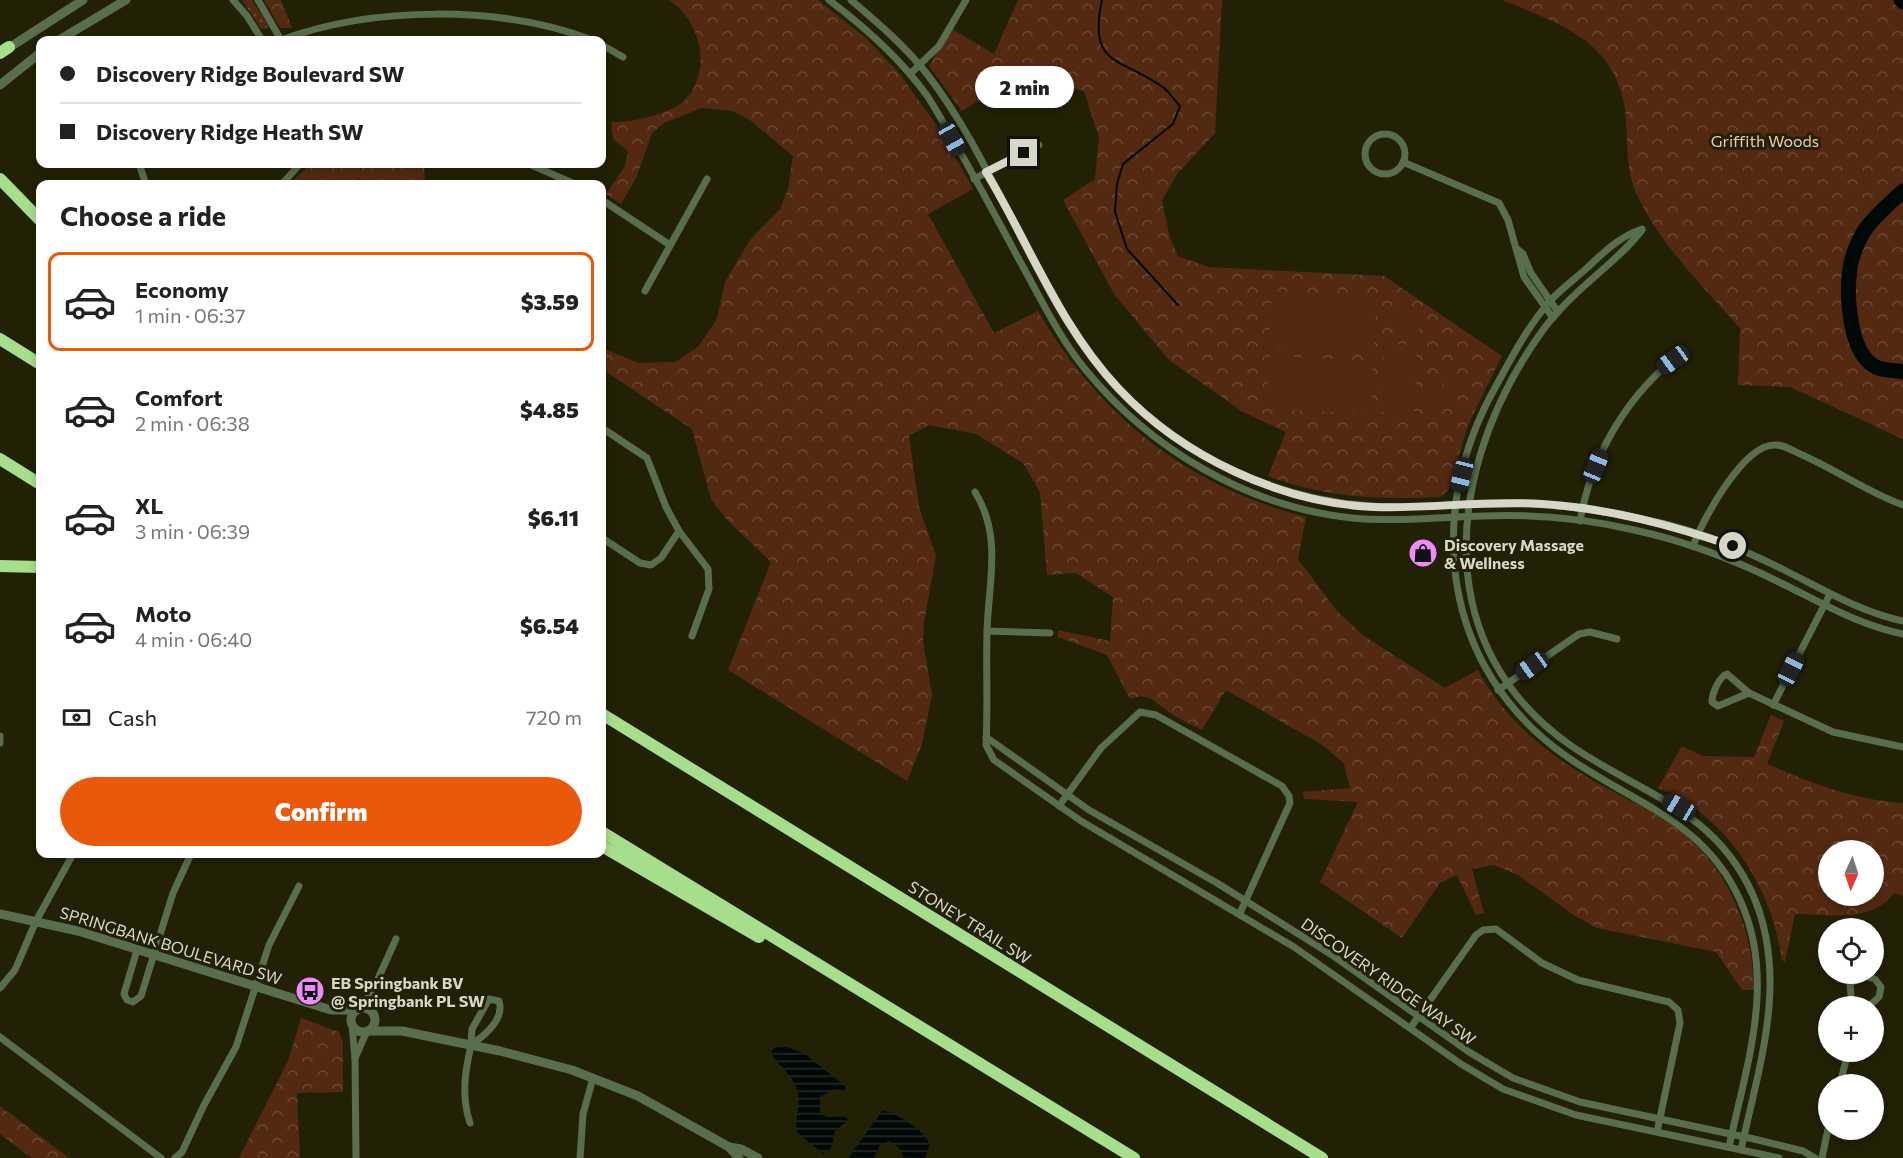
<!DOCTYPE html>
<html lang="en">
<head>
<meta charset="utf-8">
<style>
  :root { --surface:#fff; --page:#f6f6f6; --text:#222; --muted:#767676; --line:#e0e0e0; --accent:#ea580c }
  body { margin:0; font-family:Commissioner,sans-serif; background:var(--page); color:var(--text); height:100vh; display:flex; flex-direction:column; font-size:22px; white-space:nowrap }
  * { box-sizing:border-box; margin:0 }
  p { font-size:20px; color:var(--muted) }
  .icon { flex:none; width:33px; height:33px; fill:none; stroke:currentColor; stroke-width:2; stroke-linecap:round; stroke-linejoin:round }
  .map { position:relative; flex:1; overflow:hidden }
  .panel { position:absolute; left:36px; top:180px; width:570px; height:678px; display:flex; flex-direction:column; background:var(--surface); border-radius:12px; box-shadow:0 3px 9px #0003 }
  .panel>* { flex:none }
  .guide { position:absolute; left:36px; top:36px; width:570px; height:132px; border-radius:12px; box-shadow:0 3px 9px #0003; display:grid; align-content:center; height:132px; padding:0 24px; background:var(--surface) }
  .needle { width:39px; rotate:183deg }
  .fabs { position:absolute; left:1818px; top:840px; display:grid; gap:12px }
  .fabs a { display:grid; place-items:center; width:66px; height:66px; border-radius:50%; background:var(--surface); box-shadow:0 3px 9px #0003; font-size:30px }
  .end { position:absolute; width:27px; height:27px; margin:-14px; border:8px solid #d6d7c7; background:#111; box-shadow:0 0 0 3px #111 }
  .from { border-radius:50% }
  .bubble { position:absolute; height:42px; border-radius:21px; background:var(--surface); box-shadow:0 3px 9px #0003; font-size:20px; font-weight:800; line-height:42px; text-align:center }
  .car { position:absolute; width:18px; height:36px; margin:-18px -9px; border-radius:8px; box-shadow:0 0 4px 2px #0007; background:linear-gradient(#222 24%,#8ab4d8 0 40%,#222 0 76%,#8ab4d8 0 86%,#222 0) }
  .guide b { display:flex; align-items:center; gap:21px; height:57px; font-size:22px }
  .guide b+b { border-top:2px solid var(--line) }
  .guide i { width:15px; height:15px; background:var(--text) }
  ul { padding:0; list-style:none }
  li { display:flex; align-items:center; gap:18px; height:99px; margin:0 12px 9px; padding:0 12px; border:3px solid transparent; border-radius:12px }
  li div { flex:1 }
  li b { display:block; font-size:22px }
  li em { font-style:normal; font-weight:800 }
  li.current { border-color:var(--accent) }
  li>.icon { width:54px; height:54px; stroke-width:1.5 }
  h2 { padding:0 24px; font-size:27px; line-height:72px }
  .pay { display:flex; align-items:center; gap:15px; height:66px; padding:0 24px; font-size:22px }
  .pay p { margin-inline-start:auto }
  .primary-button { display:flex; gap:12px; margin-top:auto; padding:12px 24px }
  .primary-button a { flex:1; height:69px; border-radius:36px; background:var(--accent); color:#fff; font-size:24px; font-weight:800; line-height:69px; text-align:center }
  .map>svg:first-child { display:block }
  .grass { fill:url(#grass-dots) }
  .park { fill:url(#park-crowns); fill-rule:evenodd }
  .garden { fill:#532a11 }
  .water { fill:url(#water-rules) }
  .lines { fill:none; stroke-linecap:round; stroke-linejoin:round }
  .stream { stroke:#000905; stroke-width:2 }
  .river { stroke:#000905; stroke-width:15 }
  .minor { stroke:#586e4e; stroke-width:7 }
  .tertiary { stroke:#586e4e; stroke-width:9 }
  .motorway { stroke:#a7de8c; stroke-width:12 }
  .route { stroke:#d6d7c7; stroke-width:8 }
  .labels { text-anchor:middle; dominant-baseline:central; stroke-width:6; stroke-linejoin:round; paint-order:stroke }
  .park-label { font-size:16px; fill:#f5c7af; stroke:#222106 }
  .poi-label { font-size:16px; font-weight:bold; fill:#d6d7c7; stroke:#222106; text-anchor:start }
  .street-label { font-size:16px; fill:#d6d7c7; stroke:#222106 }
</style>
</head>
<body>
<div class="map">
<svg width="1903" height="1158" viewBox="0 0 1903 1158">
  <defs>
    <pattern id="grass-dots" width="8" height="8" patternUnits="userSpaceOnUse" patternTransform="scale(1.5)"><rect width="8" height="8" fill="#532a11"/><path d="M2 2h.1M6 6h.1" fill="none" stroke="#6b4832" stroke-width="1.8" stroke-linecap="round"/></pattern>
    <pattern id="park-crowns" width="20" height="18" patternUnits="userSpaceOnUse" patternTransform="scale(1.5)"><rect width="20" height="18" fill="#532a11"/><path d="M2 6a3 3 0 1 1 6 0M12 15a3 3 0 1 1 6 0" fill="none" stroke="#6b4832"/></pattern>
    <pattern id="water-rules" width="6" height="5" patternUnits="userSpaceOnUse" patternTransform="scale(1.5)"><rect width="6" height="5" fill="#000905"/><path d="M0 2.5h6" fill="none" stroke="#242c28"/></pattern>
  </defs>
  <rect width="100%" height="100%" fill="#222106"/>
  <!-- grass -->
  <polygon class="grass" points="242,0 252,0 268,25 267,29 261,29"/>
  <!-- park -->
  <g class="park">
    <polygon points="264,0 281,0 292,28 280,28"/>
    <path d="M669 0H818L822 3 866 38 899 73 940 130 973 189 928 214 994 333 1038 311C1098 415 1188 487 1306 517L1298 559 1336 610 1364 636 1445 688 1478 670C1500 712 1536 745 1576 770 1609 792 1647 806 1679 830 1729 868 1753 929 1754 990H1742L1716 952 1597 928 1575 916 1518 875 1494 865 1472 869 1484 913 1476 915 1457 875 1440 883 1402 938 1320 882 1358 802 1304 799 1303 792 1350 788 1344 764 1324 746 1226 690 1202 730C1192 725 1181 720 1172 714 1156 705 1151 691 1130 699L1107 655 1058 637V630L1110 641 1113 597 1076 573 1047 575 1040 492 1023 463 976 434 929 425 909 436 919 507 936 556 924 622 923 641 932 695 922 744 907 781 728 670 771 562 727 520 711 499 692 429 602 369V348L638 363 675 362 698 347 717 319 725 282 750 240 780 209 788 189 793 156 750 120 732 111 702 108 664 123 652 133 637 176 621 204 606 194 625 166 628 151 613 139 611 122C630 123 671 114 685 100 713 69 701 22 669 0Z"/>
    <path d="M1018 0H1222L1215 133 1177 174 1162 201 1170 238 1178 256 1208 267 1384 276 1502 356 1468 425 1449 489 1441 497C1381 500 1325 498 1268 476L1286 432 1243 412 1169 360 1114 294 1063 200 1095 179 1099 138 1084 91 1038 80 995 90 962 111 929 66 952 29 994 54Z"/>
    <path d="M1502 0H1903V439L1790 387 1738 385 1740 328C1703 286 1661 246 1637 195 1624 166 1629 139 1625 109 1615 40 1558 23 1502 0Z"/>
    <polygon points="311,164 424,164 425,184 289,184"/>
    <path d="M1771 715 1784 721 1767 764C1811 783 1855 800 1903 803V896L1894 893C1871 924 1828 914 1795 914L1785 962 1782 960C1772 887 1727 816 1658 788L1682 746 1703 756 1754 757ZM1828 850H1874V896H1828Z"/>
    <polygon points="301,1018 339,1032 343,1042 343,1092 297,1093 300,1158 239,1158 288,1061"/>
    <polygon points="0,1106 61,1152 69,1158 32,1158 0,1134"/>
  </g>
  <!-- garden -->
  <g class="garden">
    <polygon points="1272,291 1377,296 1374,350 1269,345"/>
    <polygon points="1397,298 1427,317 1415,336 1385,317"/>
    <polygon points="1389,344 1412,345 1417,350 1414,413 1409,416 1385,415 1382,410 1384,349"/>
    <polygon points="1269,356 1373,361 1371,414 1266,409"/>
    <polygon points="1425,376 1439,377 1438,408 1424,407"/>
    <polygon points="1444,377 1458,378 1457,409 1442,408"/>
  </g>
  <!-- water -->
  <g class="water">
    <path d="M782 1045 805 1054 846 1087 844 1091 834 1089 820 1097V1112L826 1117H846L848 1120 835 1131 831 1148 823 1154 797 1132C794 1119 801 1106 798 1093 794 1074 779 1068 771 1053L775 1047Z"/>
    <path d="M883 1110C899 1115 922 1128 930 1144L925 1158H904L899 1148 889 1141 880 1145 874 1158H848Z"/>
  </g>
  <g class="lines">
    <!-- stream -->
    <path class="stream" d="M1102 0C1087 68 1122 57 1164 88 1170 93 1175 101 1180 106L1173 124 1123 164 1117 184 1115 212 1127 249 1178 305"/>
    <!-- river -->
    <g class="river">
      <polyline points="1901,0 1903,2"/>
      <path d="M1903 191C1891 202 1877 214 1867 227 1860 236 1851 257 1850 269 1846 295 1849 354 1876 367 1883 371 1895 370 1903 372"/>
    </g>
    <!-- minor -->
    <g class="minor">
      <polyline points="233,0 247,16 262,40"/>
      <polyline points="258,0 281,40"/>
      <path d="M829 0C866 28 901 59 928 97 964 155 995 216 1028 276 1045 307 1062 341 1085 369 1150 449 1248 507 1352 518 1396 522 1440 517 1484 516 1534 514 1586 519 1634 530 1685 541 1735 560 1781 583 1822 603 1858 625 1903 634"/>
      <path d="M851 0C878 23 905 46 927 74 1002 171 1034 298 1118 389 1183 458 1277 499 1370 506 1418 510 1467 501 1515 503 1566 504 1616 513 1665 524 1708 535 1749 552 1788 572 1826 591 1861 612 1903 621"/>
      <path d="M281 40C373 6 500 5 592 40"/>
      <polyline points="602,45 623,57"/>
      <polyline points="910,74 939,46 966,0"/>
      <circle cx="1385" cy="154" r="20"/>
      <polyline points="1403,162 1499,203 1508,220 1524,277 1553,318"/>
      <polyline points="139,164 146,184"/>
      <polyline points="529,164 575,184"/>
      <polyline points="974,179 1039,145"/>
      <polyline points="282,184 300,164"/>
      <polyline points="602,200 670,245"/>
      <path d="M1642 229C1619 237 1605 251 1588 267 1575 279 1561 289 1550 301 1528 326 1512 357 1496 386 1423 514 1442 669 1566 756 1632 803 1704 820 1740 900 1777 980 1746 1066 1729 1147"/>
      <path d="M1642 230C1618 261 1584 282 1558 312 1547 323 1537 338 1528 352 1446 480 1432 648 1570 745 1639 793 1714 809 1752 893 1790 977 1759 1065 1741 1150"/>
      <polyline points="1517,249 1523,254 1531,273 1558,312"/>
      <polyline points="645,291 707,179"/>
      <polyline points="602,428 647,458 666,507 679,531 708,569 709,589 692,636"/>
      <path d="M975 492C1003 537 988 584 987 633 986 670 988 707 986 745L994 760 1081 821 1294 947 1461 1064 1503 1089 1576 1115 1779 1158"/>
      <path d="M1580 521C1592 453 1629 392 1684 351"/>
      <polyline points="602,538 640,563 651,565 661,558 679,531"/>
      <path d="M1693 546C1702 521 1743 445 1774 445 1782 444 1792 450 1800 454 1835 469 1867 492 1903 505"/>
      <polyline points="987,631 1050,633"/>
      <path d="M1727 674 1749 693 1718 706 1712 702C1712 693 1719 677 1727 674Z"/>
      <polyline points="1498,690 1579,634 1590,632 1617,639"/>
      <polyline points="1749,693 1833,732 1903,747"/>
      <polyline points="1773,705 1830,594"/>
      <polyline points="0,736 0,743"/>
      <polyline points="986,737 1089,810 1217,883 1332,955 1469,1052 1513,1078 1580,1102 1754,1139 1803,1151 1815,1158"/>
      <polyline points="1059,806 1101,748 1140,712 1156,715 1282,786 1289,796 1290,803 1240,913"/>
      <polyline points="137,950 124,994 127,1000 133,1002 141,996 173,893 191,854"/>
      <polyline points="0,988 15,970 36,921 73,854"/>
      <polyline points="372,992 374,1015"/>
      <path d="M489 999 499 1001C505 1019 484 1036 471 1045L472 1029Z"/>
      <polyline points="1852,1006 1850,984 1862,975 1875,979 1881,987 1879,997 1869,1006"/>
      <polyline points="359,1009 372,992 396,939"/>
      <polyline points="352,1025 355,1058 356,1158"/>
      <polyline points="1411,1027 1476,935 1483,930 1496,929 1542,963 1578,980 1669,1002 1678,1010 1680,1023 1657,1132"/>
      <polyline points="0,1037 161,1158"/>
      <polyline points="355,1058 367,1031"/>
      <polyline points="1840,1084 1848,1052"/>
      <path d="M470 1123C461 1096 465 1072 471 1045"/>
      <polyline points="175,1158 182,1152 204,1105 236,1047 269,945 299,886"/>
      <polyline points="580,1158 583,1114 593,1078"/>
      <polyline points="1822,1158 1828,1129"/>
    </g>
    <!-- tertiary -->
    <g class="tertiary">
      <polyline points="59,40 126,0"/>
      <polyline points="4,51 83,0"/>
      <polyline points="0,85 40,53"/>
      <polyline points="0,914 78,931 331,1010 356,1010"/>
      <circle cx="363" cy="1020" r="12"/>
      <polyline points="369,1031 402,1031 500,1051 572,1070 638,1096 729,1147 739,1158"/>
      <polyline points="729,1147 741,1149 758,1158"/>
    </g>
    <!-- motorway -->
    <g class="motorway">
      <polyline points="0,53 9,47"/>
      <polyline points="0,179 40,220"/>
      <polyline points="0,339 40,364"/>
      <polyline points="0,459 40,484"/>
      <polyline points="0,566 40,567"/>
      <polyline points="602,714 1322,1158"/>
      <polyline points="602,832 1134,1158"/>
      <polyline points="602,846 759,937"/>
    </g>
  </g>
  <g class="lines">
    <!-- route -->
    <path class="route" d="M1024 153 986 172C1030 245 1060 327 1119 389 1183 457 1281 503 1374 507 1430 509 1486 500 1542 504 1608 508 1671 525 1733 546"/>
  </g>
  <!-- icons -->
  <defs>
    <g id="shop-disc" transform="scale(1.5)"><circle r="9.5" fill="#ed8cf9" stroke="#222106"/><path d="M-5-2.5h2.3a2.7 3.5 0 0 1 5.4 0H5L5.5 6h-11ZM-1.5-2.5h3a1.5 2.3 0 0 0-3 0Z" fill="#111"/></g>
    <g id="bus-disc" transform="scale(1.5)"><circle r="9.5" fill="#ed8cf9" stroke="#222106"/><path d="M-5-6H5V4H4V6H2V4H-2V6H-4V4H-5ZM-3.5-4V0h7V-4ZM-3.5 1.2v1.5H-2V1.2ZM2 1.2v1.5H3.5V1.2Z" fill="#111"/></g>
  </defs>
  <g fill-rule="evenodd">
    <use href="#shop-disc" x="1423" y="553"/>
    <use href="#bus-disc" x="310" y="991"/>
  </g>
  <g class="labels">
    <!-- park labels -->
    <g class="park-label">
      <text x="1765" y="140">Griffith Woods</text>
    </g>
    <!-- poi labels -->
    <g class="poi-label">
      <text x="1444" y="544">Discovery Massage<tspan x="1444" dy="18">&amp; Wellness</tspan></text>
      <text x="331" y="982">EB Springbank BV<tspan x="331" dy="18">@ Springbank PL SW</tspan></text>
    </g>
    <!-- street labels -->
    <g class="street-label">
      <text transform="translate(970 922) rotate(32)">STONEY TRAIL SW</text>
      <text transform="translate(171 945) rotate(17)">SPRINGBANK BOULEVARD SW</text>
      <text transform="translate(1389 981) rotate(35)">DISCOVERY RIDGE WAY SW</text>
    </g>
  </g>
</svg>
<div class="fabs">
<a><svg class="needle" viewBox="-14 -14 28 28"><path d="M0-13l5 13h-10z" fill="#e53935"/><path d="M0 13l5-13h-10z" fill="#767676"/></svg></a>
<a><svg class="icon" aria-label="locate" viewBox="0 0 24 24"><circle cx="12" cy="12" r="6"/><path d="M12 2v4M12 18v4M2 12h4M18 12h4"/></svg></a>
<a>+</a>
<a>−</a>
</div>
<i class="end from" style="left:1733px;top:546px"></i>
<i class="end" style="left:1024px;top:153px"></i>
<div class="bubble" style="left:975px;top:66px;width:99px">2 min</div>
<i class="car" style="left:952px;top:139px;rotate:151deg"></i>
<i class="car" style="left:1673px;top:360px;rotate:234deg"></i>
<i class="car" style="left:1596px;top:466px;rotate:22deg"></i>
<i class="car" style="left:1462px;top:475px;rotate:194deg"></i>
<i class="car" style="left:1532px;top:666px;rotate:235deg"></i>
<i class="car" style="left:1791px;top:669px;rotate:26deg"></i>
<i class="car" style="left:1679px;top:807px;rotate:301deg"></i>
<div class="guide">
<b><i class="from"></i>Discovery Ridge Boulevard SW</b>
<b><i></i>Discovery Ridge Heath SW</b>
</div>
<section class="panel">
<h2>Choose a ride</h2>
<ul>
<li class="current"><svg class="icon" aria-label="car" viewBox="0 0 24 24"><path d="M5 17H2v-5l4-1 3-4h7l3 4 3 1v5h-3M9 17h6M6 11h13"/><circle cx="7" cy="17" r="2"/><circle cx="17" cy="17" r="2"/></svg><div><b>Economy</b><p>1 min · 06:37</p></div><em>$3.59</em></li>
<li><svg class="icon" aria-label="car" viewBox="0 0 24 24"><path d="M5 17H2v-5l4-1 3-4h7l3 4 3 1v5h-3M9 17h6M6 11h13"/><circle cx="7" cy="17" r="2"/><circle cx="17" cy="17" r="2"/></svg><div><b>Comfort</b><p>2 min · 06:38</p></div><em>$4.85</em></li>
<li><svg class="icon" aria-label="car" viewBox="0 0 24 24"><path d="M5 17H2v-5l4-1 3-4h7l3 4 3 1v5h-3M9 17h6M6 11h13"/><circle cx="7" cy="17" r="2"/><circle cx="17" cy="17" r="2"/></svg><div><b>XL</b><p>3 min · 06:39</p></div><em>$6.11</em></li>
<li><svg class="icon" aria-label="car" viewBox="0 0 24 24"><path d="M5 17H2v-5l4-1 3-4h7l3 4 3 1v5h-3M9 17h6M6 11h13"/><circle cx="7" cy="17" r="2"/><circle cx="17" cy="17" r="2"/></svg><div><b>Moto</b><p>4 min · 06:40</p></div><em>$6.54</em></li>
</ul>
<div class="pay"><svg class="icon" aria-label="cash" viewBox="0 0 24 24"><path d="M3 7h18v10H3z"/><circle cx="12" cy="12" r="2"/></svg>Cash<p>720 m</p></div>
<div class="primary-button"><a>Confirm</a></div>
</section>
</div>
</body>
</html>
